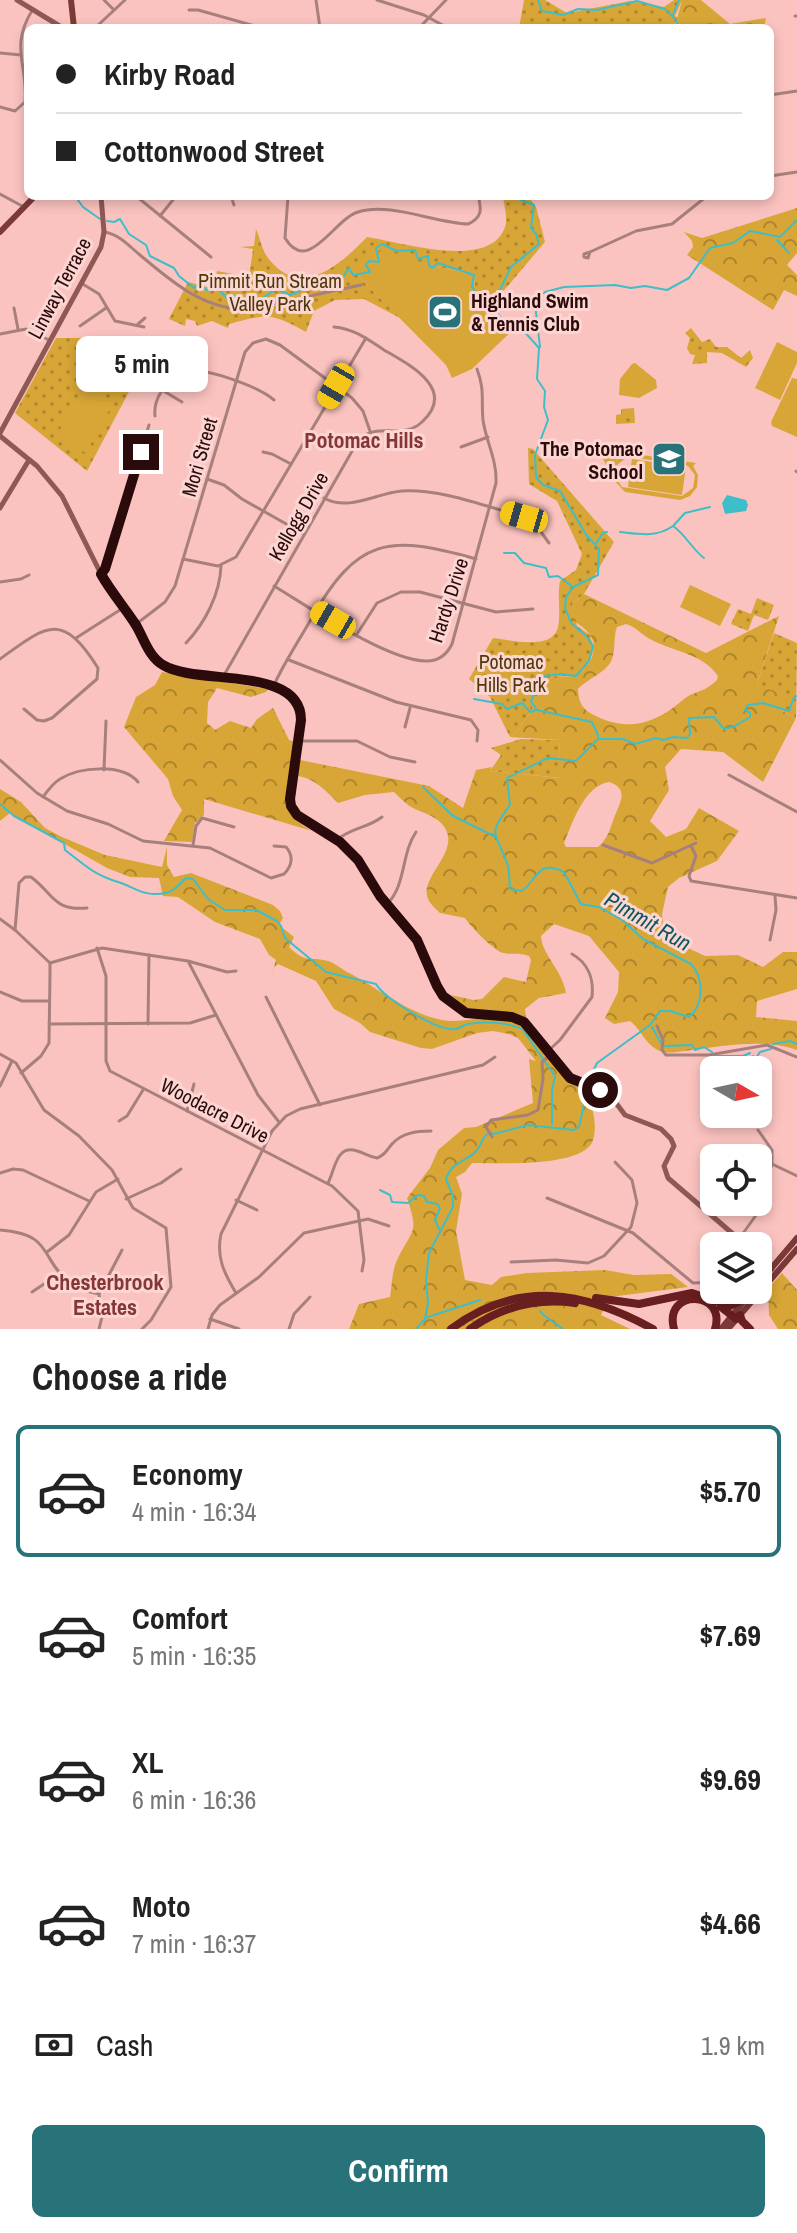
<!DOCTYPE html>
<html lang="en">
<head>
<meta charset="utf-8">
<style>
  :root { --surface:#fff; --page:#f6f6f6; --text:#222; --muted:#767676; --line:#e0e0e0; --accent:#287279 }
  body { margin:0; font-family:"Archivo Narrow",sans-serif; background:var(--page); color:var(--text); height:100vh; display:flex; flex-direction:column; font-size:30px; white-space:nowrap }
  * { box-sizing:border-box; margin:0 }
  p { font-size:26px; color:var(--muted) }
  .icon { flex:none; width:44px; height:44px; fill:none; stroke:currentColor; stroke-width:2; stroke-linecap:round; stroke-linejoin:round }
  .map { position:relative; height:1329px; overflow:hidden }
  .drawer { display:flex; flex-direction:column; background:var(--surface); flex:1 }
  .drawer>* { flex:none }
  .top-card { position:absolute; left:24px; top:24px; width:750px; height:176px; border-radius:12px; box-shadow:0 4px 12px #0003; display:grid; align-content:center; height:176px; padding:0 32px; background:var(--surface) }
  .needle { width:52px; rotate:99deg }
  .fabs { position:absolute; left:700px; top:1056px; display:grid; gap:16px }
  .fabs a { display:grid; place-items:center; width:72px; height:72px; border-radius:12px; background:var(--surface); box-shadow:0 4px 12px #0003; font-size:40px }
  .end { position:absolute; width:36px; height:36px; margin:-18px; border:10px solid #2a0a0a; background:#fff; box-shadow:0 0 0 4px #fff }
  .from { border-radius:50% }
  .bubble { position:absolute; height:56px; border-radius:12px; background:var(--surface); box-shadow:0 4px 12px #0003; font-size:26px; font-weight:700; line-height:56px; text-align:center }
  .car { position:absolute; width:24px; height:48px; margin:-24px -12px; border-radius:10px; box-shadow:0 0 6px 2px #0007; background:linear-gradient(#f5c518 24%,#345 0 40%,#f5c518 0 76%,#345 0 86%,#f5c518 0) }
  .top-card b { display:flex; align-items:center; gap:28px; height:76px; font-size:30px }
  .top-card b+b { border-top:2px solid var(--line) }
  .top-card i { width:20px; height:20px; background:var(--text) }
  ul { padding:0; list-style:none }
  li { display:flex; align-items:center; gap:24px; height:132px; margin:0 16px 12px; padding:0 16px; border:4px solid transparent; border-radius:12px }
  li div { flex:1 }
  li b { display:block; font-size:30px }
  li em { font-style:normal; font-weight:700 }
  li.on { border-color:var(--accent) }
  li>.icon { width:72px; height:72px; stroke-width:1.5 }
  h2 { padding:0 32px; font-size:36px; line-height:96px }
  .pay { display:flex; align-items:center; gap:20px; height:88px; padding:0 32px; font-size:30px }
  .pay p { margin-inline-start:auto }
  .button { display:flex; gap:16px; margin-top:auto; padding:16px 32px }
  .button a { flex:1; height:92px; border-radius:12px; background:var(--accent); color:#fff; font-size:32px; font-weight:700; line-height:92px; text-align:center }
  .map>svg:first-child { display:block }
  .grass { fill:url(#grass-dots) }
  .forest { fill:url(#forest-crowns); fill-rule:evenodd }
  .pitch { fill:#d8a637; fill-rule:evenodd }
  .water { fill:#3dbec9 }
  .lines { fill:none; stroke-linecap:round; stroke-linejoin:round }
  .stream { stroke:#3dbec9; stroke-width:2 }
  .street { stroke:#a7807d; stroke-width:3 }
  .secondary { stroke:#8e5855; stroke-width:5 }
  .primary { stroke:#7b3a38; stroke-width:6 }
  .highway { stroke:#691e1f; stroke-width:8 }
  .route { stroke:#2a0a0a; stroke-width:10 }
  .labels { text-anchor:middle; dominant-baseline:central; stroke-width:6; stroke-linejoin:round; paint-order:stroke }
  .park-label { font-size:20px; fill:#4d3909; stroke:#fcd6d3 }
  .street-label { font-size:20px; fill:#2a0a0a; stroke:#fcd6d3 }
  .poi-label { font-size:20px; font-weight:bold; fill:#2a0a0a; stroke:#fcd6d3; text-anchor:start }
  .neighbourhood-label { font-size:22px; font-weight:bold; fill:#843736; stroke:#fcd6d3 }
  .water-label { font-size:22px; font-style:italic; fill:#0c575d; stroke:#fcd6d3 }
</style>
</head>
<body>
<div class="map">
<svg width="797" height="1329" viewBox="0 0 797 1329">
  <defs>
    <pattern id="grass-dots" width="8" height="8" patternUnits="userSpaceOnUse" patternTransform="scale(2)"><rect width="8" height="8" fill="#d8a637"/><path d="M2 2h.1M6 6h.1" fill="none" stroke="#af852d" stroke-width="1.8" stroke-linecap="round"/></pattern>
    <pattern id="forest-crowns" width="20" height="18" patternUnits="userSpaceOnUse" patternTransform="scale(2)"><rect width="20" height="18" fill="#d8a637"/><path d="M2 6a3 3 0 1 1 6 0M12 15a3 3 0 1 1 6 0" fill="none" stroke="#af852d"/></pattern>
  </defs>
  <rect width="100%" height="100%" fill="#fbc3bf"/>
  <!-- grass -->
  <g class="grass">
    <polygon points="524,0 545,0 567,13 631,1 664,7 674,0 682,0 675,16 679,18 675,23 677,28 519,28"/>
    <path d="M503 196H528L536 207 545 242 495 301 483 299 475 289 474 274 431 266 354 272 400 318 364 299 335 300 314 311 306 332C271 312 267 314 229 324L228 328 212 321 197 326 195 321 186 319 185 326 169 319 188 282 214 289 217 271 249 277 253 249 240 247 254 246 256 229C260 238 262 250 268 258 301 301 341 264 367 237 401 242 490 271 505 227 508 218 504 205 503 196Z"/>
    <polygon points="691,328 702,342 710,339 716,347 727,347 741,358 750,350 753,358 746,367 722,353 707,352 707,363 692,364 695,355 690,354 687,348 690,338 685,333"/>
    <polygon points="56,338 158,338 143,367 155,372 165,382 154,374 141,369 87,471 15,413"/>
    <polygon points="634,408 635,423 616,424 616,415 621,414 621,409"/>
    <path d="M528 448 533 449 614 542 584 594 572 604 577 626 590 635 594 649 587 667 575 676H553L535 693 532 710 516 733 510 737 490 697 469 679 493 638C510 640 553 651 558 627 561 612 557 596 560 581L576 570 582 554 557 501 529 484Z"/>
    <polygon points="757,598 774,605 768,620 754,615 748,631 731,624 738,609 751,614"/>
    <polygon points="774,633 797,643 796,718 780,710 757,684"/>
    <polygon points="521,739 559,740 561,778 490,771 501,755 491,748"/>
  </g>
  <!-- forest -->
  <g class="forest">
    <polygon points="682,0 701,0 730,24 766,18 764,28 677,28 676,23"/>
    <polygon points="797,208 797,253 787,265 797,275 797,296 784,290 773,310 687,255 693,247 692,241 684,232 702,238"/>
    <path d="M584 594 706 653 779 616 757 684 785 696 780 710 796 718 763 782 723 752 681 749 665 767 669 790 650 821 666 837 686 829 699 808 739 831 717 861 679 878 668 887 662 914 663 923 673 941 705 956 738 955 763 967 783 952H797V989L757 1001 756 1017 797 1021V1050C764 1039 732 1045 698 1049 687 1050 670 1055 660 1051 645 1045 642 1030 630 1021L614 1024 605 1018 618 992 619 972 589 936 554 924 541 936C542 955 562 969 566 993L539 998 525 1009 526 1018 496 1011 466 1008 451 995 473 1000 482 999 504 977 526 982 531 960 529 956C517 952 513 955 503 953 494 951 470 926 465 918L440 913C436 909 430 904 428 899 418 876 466 849 441 823 433 814 418 812 408 805 403 801 398 796 394 792L365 795 338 803C326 791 316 779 298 776L300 760 429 786 463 808 476 770 492 767 490 771 560 778 559 740 510 737 516 733 532 710 535 693 553 676C559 676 566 677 572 676 588 673 600 649 590 635 580 620 571 628 572 604ZM626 624C636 627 640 633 648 638 670 651 703 653 718 676L717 680C708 689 700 691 690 695 684 698 680 703 674 707 650 725 626 730 598 717 583 710 579 705 578 689 587 679 608 672 612 659 616 649 613 637 617 627ZM609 782C627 788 622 799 616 813 610 826 610 837 598 847H566L564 843C573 822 584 786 609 782Z"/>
    <path d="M162 672 268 689 266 692 251 697 217 688 208 702 207 723 215 730 230 721 251 728 257 719 273 708 289 740 295 742C291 775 275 812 312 831L204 799V815L195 823 192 842 164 841 182 810 173 796 168 779 124 727 136 697 155 685Z"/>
    <path d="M0 789 21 802 45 828 62 837 105 855 162 867 167 847V865L174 877 191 873 273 905 280 911 283 918 279 925 294 937 289 947C307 964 308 956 328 961 335 963 343 970 349 973 380 989 407 1013 442 1020 466 1025 499 1009 521 1022 550 1039 551 1082 587 1090 592 1106 598 1125 593 1140 585 1168 496 1163 472 1163L465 1172 456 1177 462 1194 456 1231 465 1280 492 1285 501 1277 527 1273 605 1270 634 1275 671 1274 688 1287 610 1297 601 1315 630 1329H349L359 1304 390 1297C392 1285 392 1269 398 1258 413 1228 419 1234 407 1198L430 1168 438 1150 464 1128 476 1127 533 1103 529 1059 536 1061 518 1038 509 1034 493 1031 477 1033 432 1049 421 1048 370 1032 360 1023 334 1009 316 981 278 964 274 967 267 989 276 960 269 955 260 939 215 922 178 897 163 896 159 878 130 877 107 868 10 813 0 821Z"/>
    <polygon points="782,1273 797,1290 797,1329 778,1329 769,1315 768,1289"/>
  </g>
  <!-- pitch -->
  <g class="pitch">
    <polygon points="382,250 431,266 474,274 475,289 483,299 491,301 503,322 516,327 472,369 452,378 446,365 354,272"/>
    <polygon points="777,342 797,352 797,363 780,400 755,388"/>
    <polygon points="102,354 120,368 115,396 86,383 95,362"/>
    <polygon points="635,363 656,380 657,388 639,398 619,395 620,379 632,364"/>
    <polygon points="792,378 797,379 797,437 772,426 771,422"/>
    <polygon points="83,387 113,403 86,453 56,437"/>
    <path d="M598 448 618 451 616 460 622 452 696 463 693 466 698 475 697 487 690 496 680 500 625 492 613 479 615 462 607 467ZM632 457 688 466 695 475 693 488 682 496 622 487 616 478 617 465 626 458Z"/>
    <polygon points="632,459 686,467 682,495 628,487"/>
    <polygon points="690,585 731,604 720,626 680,607"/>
  </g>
  <!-- water -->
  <polygon class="water" points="727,495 746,500 748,505 746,511 725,514 722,503"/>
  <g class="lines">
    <!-- stream -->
    <g class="stream">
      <polyline points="538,0 542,11 563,15 578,9 597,10 637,1 665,9 676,20 678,28"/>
      <polyline points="673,15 679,0"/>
      <polyline points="75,196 83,207 100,219"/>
      <path d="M107 221 114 222 120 219 129 234 146 245 150 256 174 268 179 276 194 288 199 283 207 290H219L227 298 232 295 237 298 240 304 255 303C262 297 269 295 276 289L290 295 331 279 338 285 349 268 353 275 370 272 366 265 369 261 379 262 376 248 382 244 397 251 415 250 418 259 428 256 429 265 432 268 438 263 474 275 472 287 479 296 490 300"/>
      <polyline points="777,240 789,253"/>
      <polyline points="491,300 500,290 511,267 539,244 536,234 531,228 534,205 511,196"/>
      <polyline points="540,347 535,304 537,298 545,292 564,287 615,285 631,288 645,286 667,290 689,278 710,248 733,243 750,231 780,237 797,220"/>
      <polyline points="674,525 685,513 710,507"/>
      <path d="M620 532C639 534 656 538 673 526 686 535 691 548 704 558"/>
      <polyline points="596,543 603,533 607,532"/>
      <polyline points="504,553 515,553 524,563 546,568 549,577 558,576 573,587"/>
      <polyline points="474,699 502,704 507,709 522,703 530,712 536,710"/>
      <polyline points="599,739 623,739 635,744 656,738 663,740 674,737 687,738 690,734 689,718 714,717 724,729 735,726 750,717 750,713 745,710 748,705 763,703 789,711 794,697 797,696"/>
      <polyline points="423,787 453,816 496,837"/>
      <path d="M0 804 14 816 64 843 65 850C86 866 93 874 118 882 137 888 143 897 166 893 174 892 180 883 186 878L193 879 208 899 225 910H256L277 921 281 926 285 938 326 972 376 984C384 999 439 1032 456 1029 460 1028 464 1025 468 1024 484 1021 509 1022 523 1030L555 1076 552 1091V1124"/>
      <polyline points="652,1027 661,1043"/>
      <polyline points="773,1044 790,1041 797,1044"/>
      <polyline points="664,1046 692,1045 695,1050 704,1047 712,1052"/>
      <polyline points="714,1056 743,1056 750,1053"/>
      <polyline points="753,1056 756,1058 760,1052 771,1049"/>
      <polyline points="380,1190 390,1195 392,1202 408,1203 418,1195 424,1196 427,1202 437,1204 440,1208 435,1220 439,1229"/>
      <path d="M540 1311C547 1320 555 1322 563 1329"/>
      <polyline points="425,1318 480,1300"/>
      <path d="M416 1329 425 1319 428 1303 426 1280 429 1253 453 1207V1196L446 1179C453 1158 471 1162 479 1147 484 1139 482 1137 490 1132L494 1134 528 1125 574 1130 579 1127 590 1078 597 1063 650 1025 660 1011H670L689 1017C704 1005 704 978 691 964L643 939 622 920 599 907 581 904 564 872C537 859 538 879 522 891L510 889C509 880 510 871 507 863 495 830 487 836 510 805L507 778 548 758 576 761 598 739V735L592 722 537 710 531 701 544 676 561 674 576 676 589 661 593 646 586 636 571 623 565 608 566 597 573 587 598 575 599 549 587 536 560 491 543 485 536 477 535 455 548 420 544 407 545 391 537 379 539 348 522 329 503 322 491 301"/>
    </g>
    <!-- street -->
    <g class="street">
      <polyline points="104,0 113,9"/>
      <polyline points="316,0 320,28"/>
      <polyline points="377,0 424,15 448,28"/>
      <polyline points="189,10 198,10 262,28"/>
      <polyline points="795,16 797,16"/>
      <polyline points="95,28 125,0"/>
      <polyline points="419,28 446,0"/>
      <polyline points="491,28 507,27"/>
      <polyline points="0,53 21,55"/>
      <polyline points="770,95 797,91"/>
      <path d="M0 107 15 111 25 102C28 64 9 47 33 9"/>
      <polyline points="770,176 797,172"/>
      <polyline points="0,194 24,207"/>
      <polyline points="136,196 211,257"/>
      <polyline points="231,196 234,205"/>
      <path d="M288 196 285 238C308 276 334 219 358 212 390 202 435 223 468 224 482 218 482 209 478 196"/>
      <polyline points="160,216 176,196"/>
      <path d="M104 232C119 234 129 246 140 255 172 282 205 311 249 309L361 285"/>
      <polyline points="590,252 584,254 584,257 588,258 590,252 636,231 672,224 707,196"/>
      <polyline points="81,283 99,294 115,321 144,327"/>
      <polyline points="14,308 18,329"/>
      <polyline points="138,324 145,318"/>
      <polyline points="80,326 106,308"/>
      <polyline points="0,334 26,329 49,340"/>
      <polyline points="181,350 187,370"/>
      <polyline points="162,390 182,402"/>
      <path d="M155 416C154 407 156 400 161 392 166 383 175 375 185 372 204 366 259 387 274 400"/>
      <polyline points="461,447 488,437"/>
      <polyline points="263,452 272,454 291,464"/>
      <polyline points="796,471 797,472"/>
      <polyline points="207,479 224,485 242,499 304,534"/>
      <path d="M324 498C349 512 376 493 402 491 443 489 484 506 524 517L536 525 549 543"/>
      <polyline points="183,559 218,566 236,557 366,338"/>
      <polyline points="101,574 105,569 149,425"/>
      <polyline points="0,582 21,579 29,575"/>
      <path d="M274 586C309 607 389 662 427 661 439 661 447 654 452 644L496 483C497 459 486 442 483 420 481 398 485 391 477 369"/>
      <polyline points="135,625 165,602 175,586 245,352 253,343 266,339 280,345 352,398 363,411 370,431"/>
      <polyline points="357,634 377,603 401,592 420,592 496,612 533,609"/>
      <polyline points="76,638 123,608"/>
      <path d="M186 643C205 623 220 594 221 566"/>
      <path d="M0 659C47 625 62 611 98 668L97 679 52 718 44 721 37 720 24 709"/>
      <polyline points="289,660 396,702 471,720 478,730 477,741"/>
      <path d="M223 677 359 439C378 422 403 440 422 422 458 389 408 364 384 350 367 339 355 329 334 327"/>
      <path d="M274 685C284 663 298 642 310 621 357 537 388 534 476 559"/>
      <polyline points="405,727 410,708"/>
      <polyline points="300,741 357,741 390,757 415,762"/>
      <path d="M0 760 37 793 67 811 108 824 143 841 210 848 271 878 284 874C292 866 294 856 286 847L274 846"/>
      <polyline points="104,770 106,721"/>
      <polyline points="729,775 797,812"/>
      <path d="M43 797C48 790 53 783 60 779 79 767 122 763 138 782"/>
      <path d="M337 840C350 828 368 828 382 817"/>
      <polyline points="193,845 196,826 202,818 234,827"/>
      <polyline points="603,845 652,863 696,843"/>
      <polyline points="691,846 696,856 689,876 691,881 797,898"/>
      <path d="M387 904C406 886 401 854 416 832"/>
      <polyline points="0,919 15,930"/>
      <polyline points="770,940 776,910 775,896"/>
      <polyline points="97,948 106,976 106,1061 110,1071 332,1186 358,1211 364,1260 362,1271"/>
      <polyline points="50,963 102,948 188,961 227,972 236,971"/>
      <polyline points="189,963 258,1095 279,1122"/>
      <polyline points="0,992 22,1001 49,1001"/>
      <polyline points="266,997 320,1105"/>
      <polyline points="49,1024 190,1023 216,1015"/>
      <polyline points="148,1024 149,955"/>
      <polyline points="657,1026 663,1040 662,1050 666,1055 709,1055 767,1045 797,1057"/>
      <path d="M548 1051 560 1040 592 997C594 979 588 963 572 954"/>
      <polyline points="0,1054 16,1063 44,1110 79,1136 112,1170 133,1208 166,1228 171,1287 151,1320 142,1329"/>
      <path d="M21 1073 41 1056 49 1043 50 974V963L15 930 19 883 25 877H31C54 894 53 911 87 908"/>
      <polyline points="0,1086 12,1061"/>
      <polyline points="187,1111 194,1084"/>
      <polyline points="119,1121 127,1116 143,1090"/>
      <polyline points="492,1137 486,1127 491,1120 528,1115 538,1110 543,1079 542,1062 550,1055"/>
      <polyline points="772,1164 797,1176"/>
      <polyline points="0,1173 13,1169 23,1170 89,1201"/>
      <path d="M328 1183C335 1170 336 1144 357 1151 365 1153 369 1157 377 1158 385 1155 386 1151 392 1144 402 1133 416 1131 431 1131"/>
      <polyline points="758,1186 766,1187"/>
      <polyline points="547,1198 633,1233 693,1283 714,1282"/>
      <polyline points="126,1199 161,1183 181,1169"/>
      <polyline points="236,1200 257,1210"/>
      <path d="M0 1230C54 1234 39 1258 69 1282 78 1289 88 1292 99 1294"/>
      <polyline points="739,1239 764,1204 767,1180 772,1164 772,1150 758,1130"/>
      <polyline points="47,1252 69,1235 96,1192 118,1179"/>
      <polyline points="511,1262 556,1260 588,1263 604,1256 631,1227 637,1203 632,1180 615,1162"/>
      <polyline points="738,1290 746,1296"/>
      <polyline points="32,1292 59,1274"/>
      <path d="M236 1293C224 1273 216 1257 221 1234L272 1131 286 1116 300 1109 483 1065 495 1057"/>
      <polyline points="210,1319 239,1329"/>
      <polyline points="99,1329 102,1317 99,1294 122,1250"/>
      <polyline points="208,1329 212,1315 220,1305 259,1277 304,1233 368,1219 389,1226"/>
      <polyline points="289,1329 294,1314 310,1297"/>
    </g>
    <!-- secondary -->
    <g class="secondary">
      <polyline points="17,0 63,28"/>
      <polyline points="0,433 101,247 104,232 101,196"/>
      <path d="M0 436 37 466 62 496 101 574 149 651 160 663 174 669 274 686C284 690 294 694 299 704 305 718 294 782 290 799L295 813 337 840 355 856 380 896 414 936 437 986 446 998 468 1013 512 1017 524 1022 570 1078 610 1095 625 1115 661 1129 671 1139 674 1146 664 1166 668 1178 747 1246"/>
      <polyline points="0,508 29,460"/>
      <polyline points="758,1256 772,1269"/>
    </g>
    <!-- primary -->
    <g class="primary">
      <polyline points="71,0 74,28"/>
      <polyline points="0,232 35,196"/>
      <polyline points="758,1284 797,1238"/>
      <polyline points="721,1329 753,1290"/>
      <polyline points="728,1329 797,1249"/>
    </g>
    <!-- highway -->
    <g class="highway">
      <polyline points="596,1298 639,1304 692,1293 730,1306 747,1297"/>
      <polyline points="721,1307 736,1319"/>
      <polyline points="740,1315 742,1321 750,1329"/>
      <path d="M451 1329C518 1279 584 1291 653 1329"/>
      <path d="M470 1329C501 1307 537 1298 575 1303"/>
      <path d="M674 1329C663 1288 727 1290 715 1329"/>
    </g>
  </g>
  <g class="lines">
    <!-- route -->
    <path class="route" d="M141 452 105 569 101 574C111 592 125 608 136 625 144 639 149 657 163 665 197 686 301 665 301 720L290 799 291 806 297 815 340 842 358 860 380 896 417 940 437 986 443 996 466 1013 512 1017 524 1022 570 1078 600 1090"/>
  </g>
  <!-- icons -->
  <defs>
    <g id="stadium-square" transform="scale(1.8)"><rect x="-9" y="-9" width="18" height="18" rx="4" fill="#287279" stroke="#fcd6d3"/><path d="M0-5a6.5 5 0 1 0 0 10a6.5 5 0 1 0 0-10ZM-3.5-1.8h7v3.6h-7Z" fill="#fff"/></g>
    <g id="school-square" transform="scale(1.8)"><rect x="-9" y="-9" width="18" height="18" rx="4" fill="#287279" stroke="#fcd6d3"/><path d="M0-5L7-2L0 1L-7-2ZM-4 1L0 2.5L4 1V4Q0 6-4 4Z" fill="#fff"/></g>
  </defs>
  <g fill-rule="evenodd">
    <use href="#stadium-square" x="445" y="312"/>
    <use href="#school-square" x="669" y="459"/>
  </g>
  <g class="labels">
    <!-- park labels -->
    <g class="park-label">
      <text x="270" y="280">Pimmit Run Stream<tspan x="270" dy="23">Valley Park</tspan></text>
      <text x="511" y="661">Potomac<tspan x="511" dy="23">Hills Park</tspan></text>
    </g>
    <!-- street labels -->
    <g class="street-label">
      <text transform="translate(59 288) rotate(-62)">Linway Terrace</text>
      <text transform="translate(199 457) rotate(-74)">Mori Street</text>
      <text transform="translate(298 516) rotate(-60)">Kellogg Drive</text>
      <text transform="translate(448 600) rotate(-72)">Hardy Drive</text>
      <text transform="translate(215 1110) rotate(27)">Woodacre Drive</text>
    </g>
    <!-- poi labels -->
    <g class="poi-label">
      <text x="471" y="300">Highland Swim<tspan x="471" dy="23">&amp; Tennis Club</tspan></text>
      <text x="643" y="448" text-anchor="end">The Potomac<tspan x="643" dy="23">School</tspan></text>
    </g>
    <!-- neighbourhood labels -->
    <g class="neighbourhood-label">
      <text x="364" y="440">Potomac Hills</text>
      <text x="105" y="1282">Chesterbrook<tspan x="105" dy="25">Estates</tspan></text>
    </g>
    <!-- water labels -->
    <g class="water-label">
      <text transform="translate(648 921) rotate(30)">Pimmit Run</text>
    </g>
  </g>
</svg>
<div class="fabs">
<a><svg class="needle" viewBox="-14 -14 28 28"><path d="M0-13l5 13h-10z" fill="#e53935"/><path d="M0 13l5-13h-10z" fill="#767676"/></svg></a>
<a><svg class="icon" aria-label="locate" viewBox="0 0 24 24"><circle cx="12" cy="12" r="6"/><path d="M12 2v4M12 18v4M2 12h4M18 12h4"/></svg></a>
<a><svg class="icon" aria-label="layers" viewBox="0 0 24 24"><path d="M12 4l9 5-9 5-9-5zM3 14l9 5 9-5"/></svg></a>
</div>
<i class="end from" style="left:600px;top:1090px"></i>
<i class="end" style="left:141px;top:452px"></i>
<div class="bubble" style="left:76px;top:336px;width:132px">5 min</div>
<i class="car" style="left:336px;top:386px;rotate:210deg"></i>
<i class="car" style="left:524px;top:517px;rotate:286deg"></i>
<i class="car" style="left:333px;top:620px;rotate:300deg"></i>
<div class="top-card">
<b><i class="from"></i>Kirby Road</b>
<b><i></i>Cottonwood Street</b>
</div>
</div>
<section class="drawer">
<h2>Choose a ride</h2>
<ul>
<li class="on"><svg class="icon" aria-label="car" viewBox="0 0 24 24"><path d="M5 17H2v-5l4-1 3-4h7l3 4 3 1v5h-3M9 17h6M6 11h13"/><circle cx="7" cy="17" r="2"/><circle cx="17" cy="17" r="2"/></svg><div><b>Economy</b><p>4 min · 16:34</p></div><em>$5.70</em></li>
<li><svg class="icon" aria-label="car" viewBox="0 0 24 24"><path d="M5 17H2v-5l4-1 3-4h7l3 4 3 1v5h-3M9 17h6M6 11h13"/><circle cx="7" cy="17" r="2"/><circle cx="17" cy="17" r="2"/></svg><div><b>Comfort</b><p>5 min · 16:35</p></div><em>$7.69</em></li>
<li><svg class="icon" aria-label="car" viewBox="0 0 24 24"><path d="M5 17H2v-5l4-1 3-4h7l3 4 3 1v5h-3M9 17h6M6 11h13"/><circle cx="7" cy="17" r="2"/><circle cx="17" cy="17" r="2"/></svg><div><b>XL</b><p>6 min · 16:36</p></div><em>$9.69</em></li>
<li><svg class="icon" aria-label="car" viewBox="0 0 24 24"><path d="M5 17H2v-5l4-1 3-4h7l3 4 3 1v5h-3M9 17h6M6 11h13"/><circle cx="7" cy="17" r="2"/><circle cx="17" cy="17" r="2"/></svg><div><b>Moto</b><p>7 min · 16:37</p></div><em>$4.66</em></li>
</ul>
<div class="pay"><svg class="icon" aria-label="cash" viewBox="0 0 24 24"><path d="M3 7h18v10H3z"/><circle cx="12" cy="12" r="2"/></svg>Cash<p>1.9 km</p></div>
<div class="button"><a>Confirm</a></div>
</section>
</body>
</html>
